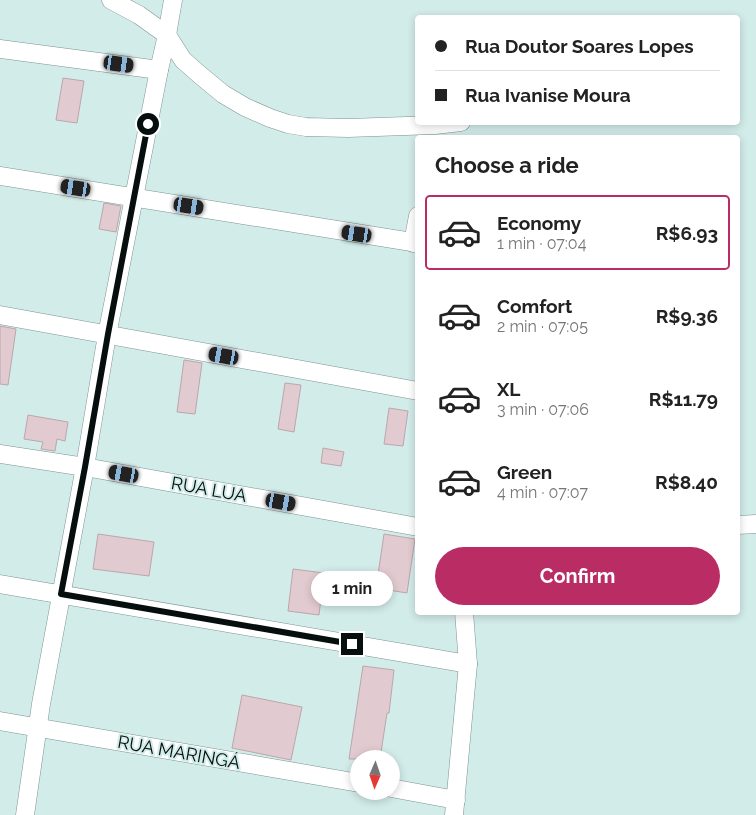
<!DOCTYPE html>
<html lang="en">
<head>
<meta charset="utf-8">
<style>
  :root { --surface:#fff; --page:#f2f2f2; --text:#222; --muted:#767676; --line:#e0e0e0; --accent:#b92d64 }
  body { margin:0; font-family:Raleway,sans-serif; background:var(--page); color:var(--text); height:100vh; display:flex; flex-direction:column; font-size:19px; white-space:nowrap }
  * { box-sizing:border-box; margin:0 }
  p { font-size:16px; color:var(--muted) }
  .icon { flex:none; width:28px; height:28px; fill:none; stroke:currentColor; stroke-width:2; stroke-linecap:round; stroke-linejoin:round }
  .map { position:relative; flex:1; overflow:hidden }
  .side { position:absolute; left:415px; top:135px; width:325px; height:480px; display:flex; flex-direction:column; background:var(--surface); border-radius:5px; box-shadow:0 2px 8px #0003 }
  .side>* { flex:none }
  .top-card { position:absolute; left:415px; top:15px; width:325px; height:110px; border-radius:5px; box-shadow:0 2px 8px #0003; display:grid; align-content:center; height:110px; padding:0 20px; background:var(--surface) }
  .needle { width:32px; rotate:182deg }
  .fabs { position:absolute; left:350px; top:750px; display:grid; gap:10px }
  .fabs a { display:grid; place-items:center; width:50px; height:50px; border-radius:50%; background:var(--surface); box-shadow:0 2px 8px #0003; font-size:25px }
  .end { position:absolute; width:22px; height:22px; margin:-11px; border:6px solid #060f0e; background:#fff; box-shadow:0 0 0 2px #fff }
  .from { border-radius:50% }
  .bubble { position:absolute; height:35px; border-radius:18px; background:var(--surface); box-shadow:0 2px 8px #0003; font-size:16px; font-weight:700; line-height:35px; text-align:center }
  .car { position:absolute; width:15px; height:30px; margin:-15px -8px; border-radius:6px; box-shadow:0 0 4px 1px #0007; background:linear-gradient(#222 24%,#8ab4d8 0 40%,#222 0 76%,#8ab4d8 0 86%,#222 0) }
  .top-card b { display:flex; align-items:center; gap:18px; height:48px; font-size:19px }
  .top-card b+b { border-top:1px solid var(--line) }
  .top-card i { width:12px; height:12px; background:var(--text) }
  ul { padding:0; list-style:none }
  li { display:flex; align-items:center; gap:15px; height:75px; margin:0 10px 8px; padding:0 10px; border:2px solid transparent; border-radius:5px }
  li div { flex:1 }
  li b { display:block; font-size:19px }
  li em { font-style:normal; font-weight:700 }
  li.active { border-color:var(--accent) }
  li>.icon { width:45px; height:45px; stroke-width:1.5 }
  h2 { padding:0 20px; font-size:22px; line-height:60px }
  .primary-button { display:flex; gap:10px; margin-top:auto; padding:10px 20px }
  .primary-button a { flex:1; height:58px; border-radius:30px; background:var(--accent); color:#fff; font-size:20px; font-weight:700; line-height:58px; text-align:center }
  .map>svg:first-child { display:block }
  .building { fill:#e2cbd0; stroke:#bca6ab }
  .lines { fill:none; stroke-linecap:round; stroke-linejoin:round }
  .street-casing { stroke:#7c9492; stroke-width:19 }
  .street { stroke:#fff; stroke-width:18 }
  .route { stroke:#060f0e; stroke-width:6 }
  .labels { text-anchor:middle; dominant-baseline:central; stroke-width:4; stroke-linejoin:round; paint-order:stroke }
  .street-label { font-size:18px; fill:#060f0e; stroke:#d2ecea }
</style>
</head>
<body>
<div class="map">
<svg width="756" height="815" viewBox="0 0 756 815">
  <rect width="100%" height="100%" fill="#d2ecea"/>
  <!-- building -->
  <g class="building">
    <polygon points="63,78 84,81 77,123 56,120"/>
    <polygon points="104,203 121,206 116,232 99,229"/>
    <polygon points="0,326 16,329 8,385 0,384"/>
    <polygon points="184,360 202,363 195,414 177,412"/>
    <polygon points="285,383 301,385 294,432 278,429"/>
    <polygon points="389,408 408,411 403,446 384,444"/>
    <polygon points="28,415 68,422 65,441 57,439 55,451 41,449 43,442 24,439"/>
    <polygon points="323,448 344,452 341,466 321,463"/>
    <polygon points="98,534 154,542 149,576 93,569"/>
    <polygon points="384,534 415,539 407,593 376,588"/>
    <polygon points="293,569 324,573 319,615 288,611"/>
    <polygon points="363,666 394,670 389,713 387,713 380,759 349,759"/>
    <polygon points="242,695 302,707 291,760 232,748"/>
  </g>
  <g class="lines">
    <!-- street casing -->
    <g class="street-casing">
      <g id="street">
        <polyline points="111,0 139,15 167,35 183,60 200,75 223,94 245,107 270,118 288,124 306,127 348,128 435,125 461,122"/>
        <polyline points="0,49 159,70"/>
        <polyline points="0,176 418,243"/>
        <polyline points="413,243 418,216"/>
        <polyline points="0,315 418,391"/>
        <polyline points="0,454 85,467 418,527"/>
        <polyline points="738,525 756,524"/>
        <polyline points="0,584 468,664"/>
        <polyline points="0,721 359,783"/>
        <polyline points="391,788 456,800"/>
        <polyline points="25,815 41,704 85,467 107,335 159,70 167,35 173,0"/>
        <polyline points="454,815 468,664 464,612"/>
      </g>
    </g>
    <!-- street -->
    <use href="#street" class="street"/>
  </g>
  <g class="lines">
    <!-- route -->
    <polyline class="route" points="148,124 108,334 85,467 61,594 352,644"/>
  </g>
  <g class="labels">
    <!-- street labels -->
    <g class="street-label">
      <text transform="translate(209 489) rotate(10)">RUA LUA</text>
      <text transform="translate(179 752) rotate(10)">RUA MARINGÁ</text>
    </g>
  </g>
</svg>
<div class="fabs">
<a><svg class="needle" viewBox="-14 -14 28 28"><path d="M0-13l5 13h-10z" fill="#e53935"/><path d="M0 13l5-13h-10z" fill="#767676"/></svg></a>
</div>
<i class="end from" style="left:148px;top:124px"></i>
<i class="end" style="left:352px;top:644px"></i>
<div class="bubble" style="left:311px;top:571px;width:82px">1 min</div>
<i class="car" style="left:119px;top:64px;rotate:98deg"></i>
<i class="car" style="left:76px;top:188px;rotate:279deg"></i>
<i class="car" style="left:189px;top:206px;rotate:99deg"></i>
<i class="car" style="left:357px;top:234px;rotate:279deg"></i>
<i class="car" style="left:224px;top:356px;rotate:280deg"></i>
<i class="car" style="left:124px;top:474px;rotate:280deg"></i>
<i class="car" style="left:281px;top:502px;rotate:100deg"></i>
<div class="top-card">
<b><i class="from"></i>Rua Doutor Soares Lopes</b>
<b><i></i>Rua Ivanise Moura</b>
</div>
<section class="side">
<h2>Choose a ride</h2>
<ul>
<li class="active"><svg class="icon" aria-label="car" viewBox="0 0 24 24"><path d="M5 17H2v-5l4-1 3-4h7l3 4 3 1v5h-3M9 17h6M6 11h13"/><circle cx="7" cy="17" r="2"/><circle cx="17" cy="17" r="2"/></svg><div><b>Economy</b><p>1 min · 07:04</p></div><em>R$6.93</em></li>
<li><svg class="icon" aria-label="car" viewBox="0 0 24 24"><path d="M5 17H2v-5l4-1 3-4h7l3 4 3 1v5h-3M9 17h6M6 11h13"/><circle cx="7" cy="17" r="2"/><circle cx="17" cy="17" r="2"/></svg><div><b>Comfort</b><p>2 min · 07:05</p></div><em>R$9.36</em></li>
<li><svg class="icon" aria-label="car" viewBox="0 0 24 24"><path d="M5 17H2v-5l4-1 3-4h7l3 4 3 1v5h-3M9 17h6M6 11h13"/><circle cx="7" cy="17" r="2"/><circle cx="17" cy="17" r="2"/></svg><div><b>XL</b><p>3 min · 07:06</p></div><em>R$11.79</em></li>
<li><svg class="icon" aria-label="car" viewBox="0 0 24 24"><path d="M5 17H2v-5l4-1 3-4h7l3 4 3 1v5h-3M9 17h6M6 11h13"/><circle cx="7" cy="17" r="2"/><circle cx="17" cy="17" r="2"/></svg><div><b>Green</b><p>4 min · 07:07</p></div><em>R$8.40</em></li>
</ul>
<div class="primary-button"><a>Confirm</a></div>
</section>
</div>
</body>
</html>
